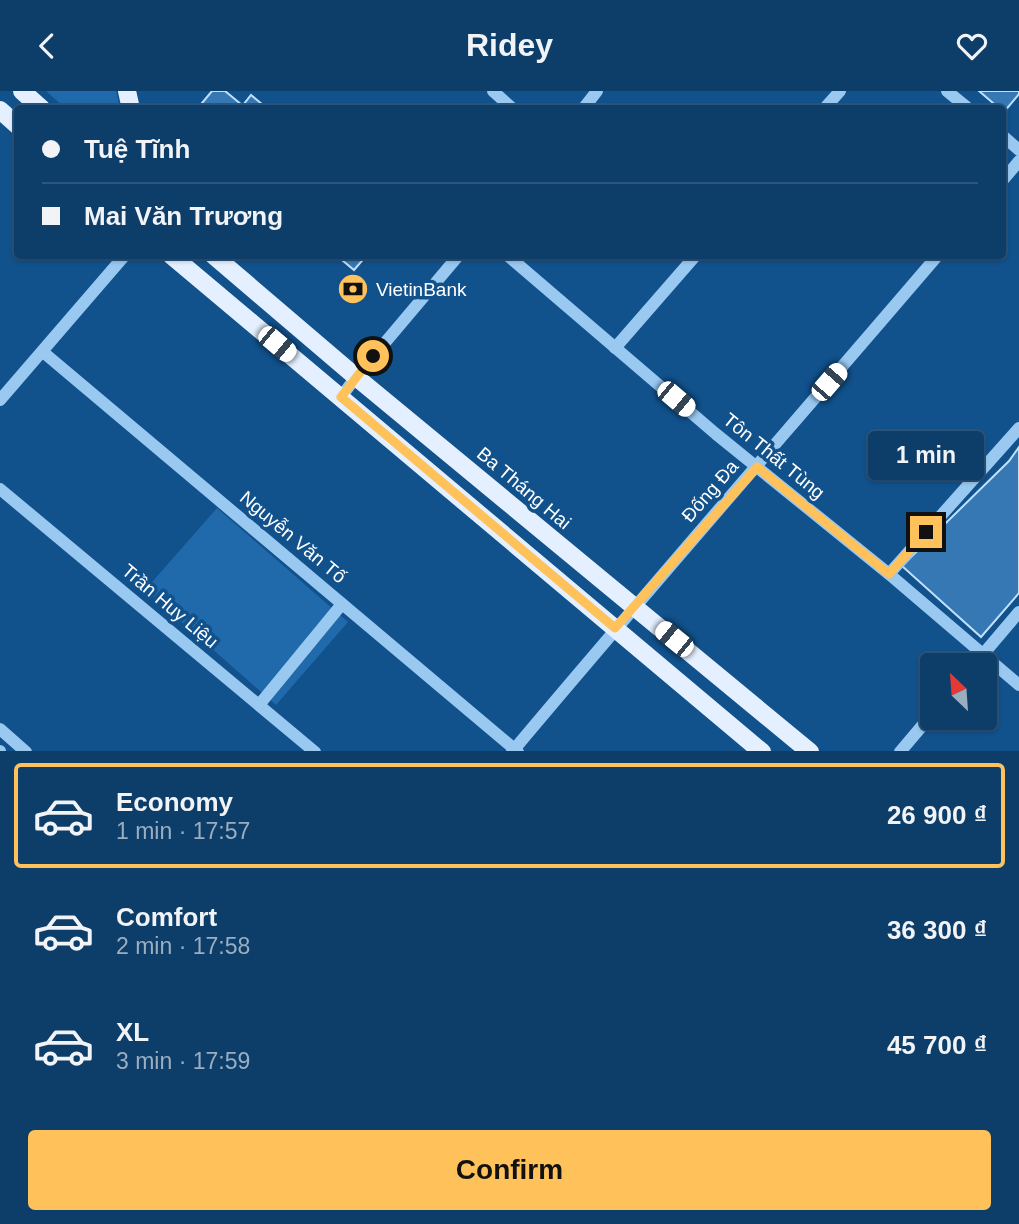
<!DOCTYPE html>
<html lang="en">
<head>
<meta charset="utf-8">
<style>
  :root { --surface:#0d3d69; --page:#1b4871; --text:#f1f3f6; --muted:#9aaec0; --line:#2d567d; --accent:#ffc25a }
  body { margin:0; font-family:Helvetica,sans-serif; background:var(--page); color:var(--text); height:100vh; display:flex; flex-direction:column; font-size:26px; white-space:nowrap }
  * { box-sizing:border-box; margin:0 }
  p { font-size:23px; color:var(--muted) }
  .icon { flex:none; width:38px; height:38px; fill:none; stroke:currentColor; stroke-width:2; stroke-linecap:round; stroke-linejoin:round }
  .map { position:relative; height:660px; overflow:hidden }
  .drawer { display:flex; flex-direction:column; background:var(--surface); flex:1 }
  .drawer>* { flex:none }
  .top-card { position:absolute; left:14px; top:14px; width:992px; height:154px; border-radius:7px; box-shadow:0 2px 5px #0004,0 0 0 2px var(--line); display:grid; align-content:center; height:154px; padding:0 28px; background:var(--surface) }
  .needle { width:46px; rotate:335deg }
  .fabs { position:absolute; left:920px; top:562px; display:grid; gap:14px }
  .fabs a { display:grid; place-items:center; width:77px; height:77px; border-radius:7px; background:var(--surface); box-shadow:0 2px 5px #0004,0 0 0 2px var(--line); font-size:35px }
  .end { position:absolute; width:32px; height:32px; margin:-16px; border:9px solid #ffc25a; background:#111; box-shadow:0 0 0 4px #111 }
  .from { border-radius:50% }
  .bubble { position:absolute; height:49px; border-radius:7px; background:var(--surface); box-shadow:0 2px 5px #0004,0 0 0 2px var(--line); font-size:23px; font-weight:800; line-height:49px; text-align:center }
  .car { position:absolute; width:21px; height:42px; margin:-21px -10px; border-radius:9px; box-shadow:0 0 5px 2px #0007; background:linear-gradient(#fff 24%,#345 0 40%,#fff 0 76%,#345 0 86%,#fff 0) }
  .top-card b { display:flex; align-items:center; gap:24px; height:66px; font-size:26px }
  .top-card b+b { border-top:2px solid var(--line) }
  .top-card i { width:18px; height:18px; background:var(--text) }
  ul { padding:12px 0 0; list-style:none }
  li { display:flex; align-items:center; gap:21px; height:105px; margin:0 14px 10px; padding:0 14px; border:4px solid transparent; border-radius:7px }
  li div { flex:1 }
  li b { display:block; font-size:26px }
  li em { font-style:normal; font-weight:800 }
  li.selected { border-color:var(--accent) }
  li>.icon { width:63px; height:63px; stroke-width:1.5 }
  .button { display:flex; gap:14px; margin-top:auto; padding:14px 28px }
  .button a { flex:1; height:80px; border-radius:7px; background:var(--accent); color:#111; font-size:28px; font-weight:800; line-height:80px; text-align:center }
  header { display:flex; justify-content:space-between; align-items:center; height:91px; padding:0 28px; background:var(--surface); font-size:32px; font-weight:800 }
  .map>svg:first-child { display:block }
  .green { fill:#2069aa }
  .building { fill:#3578b4; stroke:#c0e0fd; stroke-width:2 }
  .lines { fill:none; stroke-linecap:round; stroke-linejoin:round }
  .minor { stroke:#99c8f1; stroke-width:12 }
  .major { stroke:#e4f0ff; stroke-width:18 }
  .route { stroke:#ffc25a; stroke-width:9 }
  .labels { text-anchor:middle; dominant-baseline:central; stroke-width:7; stroke-linejoin:round; paint-order:stroke }
  .poi-label { font-size:19px; fill:#fff; stroke:#11518c; text-anchor:start }
  .street-label { font-size:19px; fill:#fff; stroke:#11518c }
</style>
</head>
<body>
<header><svg class="icon" aria-label="back" viewBox="0 0 24 24"><path d="M15 5l-7 7 7 7"/></svg>Ridey<svg class="icon" aria-label="heart" viewBox="0 0 24 24"><path d="M12 20l-8-8c-3-5 5-10 8-4 3-6 11-1 8 4z"/></svg></header>
<div class="map">
<svg width="1019" height="661" viewBox="0 0 1019 661">
  <rect width="100%" height="100%" fill="#11518c"/>
  <!-- green -->
  <g class="green">
    <polygon points="46,0 116,0 120,17 65,17"/>
    <polygon points="217,417 348,531 276,614 145,499"/>
  </g>
  <!-- building -->
  <g class="building">
    <polygon points="212,0 225,0 242,14 240,18 197,18"/>
    <polygon points="979,0 1019,0 1019,3 1004,21 1003,18 1000,18"/>
    <polygon points="251,4 268,18 240,18"/>
    <polygon points="336,164 367,164 354,179"/>
    <polygon points="1019,356 1019,502 981,546 902,475 1009,370"/>
  </g>
  <g class="lines">
    <!-- minor -->
    <g class="minor">
      <polyline points="493,0 513,18"/>
      <polyline points="947,0 969,18"/>
      <polyline points="583,18 597,0"/>
      <polyline points="824,18 840,0"/>
      <polyline points="1003,45 1019,59"/>
      <polyline points="1003,89 1019,70"/>
      <polyline points="507,164 716,343 889,483 1019,594"/>
      <polyline points="615,257 696,164"/>
      <polyline points="43,261 518,661"/>
      <polyline points="341,306 356,286 459,164"/>
      <polyline points="0,309 125,164"/>
      <polyline points="0,398 315,661"/>
      <polyline points="889,483 1019,337"/>
      <polyline points="974,574 1019,521"/>
      <polyline points="259,614 342,513"/>
      <polyline points="0,638 26,661"/>
      <polyline points="0,660 0,661"/>
      <path d="M512 661C652 494 796 330 938 164"/>
      <polyline points="900,661 933,622"/>
    </g>
    <!-- major -->
    <g class="major">
      <polyline points="22,0 42,18"/>
      <polyline points="127,0 131,18"/>
      <polyline points="0,19 18,35"/>
      <polyline points="171,164 762,661"/>
      <polyline points="213,164 356,286 810,661"/>
    </g>
  </g>
  <g class="lines">
    <!-- route -->
    <polyline class="route" points="373,265 341,306 615,537 757,376 889,483 926,441"/>
  </g>
  <!-- icons -->
  <defs>
    <g id="bank-disc" transform="scale(1.575)"><circle r="9.5" fill="#ffc25a" stroke="#11518c"/><path d="M-6-4H6V4H-6ZM0-2.3a2.3 2.3 0 1 0 0 4.6a2.3 2.3 0 1 0 0-4.6Z" fill="#111"/></g>
  </defs>
  <g fill-rule="evenodd">
    <use href="#bank-disc" x="353" y="198"/>
  </g>
  <g class="labels">
    <!-- poi labels -->
    <g class="poi-label">
      <text x="376" y="198">VietinBank</text>
    </g>
    <!-- street labels -->
    <g class="street-label">
      <text transform="translate(774 365) rotate(39)">Tôn Thất Tùng</text>
      <text transform="translate(524 397) rotate(40)">Ba Tháng Hai</text>
      <text transform="translate(710 400) rotate(-49)">Đống Đa</text>
      <text transform="translate(293 446) rotate(40)">Nguyễn Văn Tố</text>
      <text transform="translate(170 515) rotate(40)">Trần Huy Liệu</text>
    </g>
  </g>
</svg>
<div class="fabs">
<a><svg class="needle" viewBox="-14 -14 28 28"><path d="M0-13l5 13h-10z" fill="#e53935"/><path d="M0 13l5-13h-10z" fill="#9aaec0"/></svg></a>
</div>
<i class="end from" style="left:373px;top:265px"></i>
<i class="end" style="left:926px;top:441px"></i>
<div class="bubble" style="left:868px;top:340px;width:116px">1 min</div>
<i class="car" style="left:277px;top:253px;rotate:130deg"></i>
<i class="car" style="left:829px;top:291px;rotate:41deg"></i>
<i class="car" style="left:676px;top:308px;rotate:130deg"></i>
<i class="car" style="left:674px;top:548px;rotate:309deg"></i>
<div class="top-card">
<b><i class="from"></i>Tuệ Tĩnh</b>
<b><i></i>Mai Văn Trương</b>
</div>
</div>
<section class="drawer">
<ul>
<li class="selected"><svg class="icon" aria-label="car" viewBox="0 0 24 24"><path d="M5 17H2v-5l4-1 3-4h7l3 4 3 1v5h-3M9 17h6M6 11h13"/><circle cx="7" cy="17" r="2"/><circle cx="17" cy="17" r="2"/></svg><div><b>Economy</b><p>1 min · 17:57</p></div><em>26 900 ₫</em></li>
<li><svg class="icon" aria-label="car" viewBox="0 0 24 24"><path d="M5 17H2v-5l4-1 3-4h7l3 4 3 1v5h-3M9 17h6M6 11h13"/><circle cx="7" cy="17" r="2"/><circle cx="17" cy="17" r="2"/></svg><div><b>Comfort</b><p>2 min · 17:58</p></div><em>36 300 ₫</em></li>
<li><svg class="icon" aria-label="car" viewBox="0 0 24 24"><path d="M5 17H2v-5l4-1 3-4h7l3 4 3 1v5h-3M9 17h6M6 11h13"/><circle cx="7" cy="17" r="2"/><circle cx="17" cy="17" r="2"/></svg><div><b>XL</b><p>3 min · 17:59</p></div><em>45 700 ₫</em></li>
</ul>
<div class="button"><a>Confirm</a></div>
</section>
</body>
</html>
